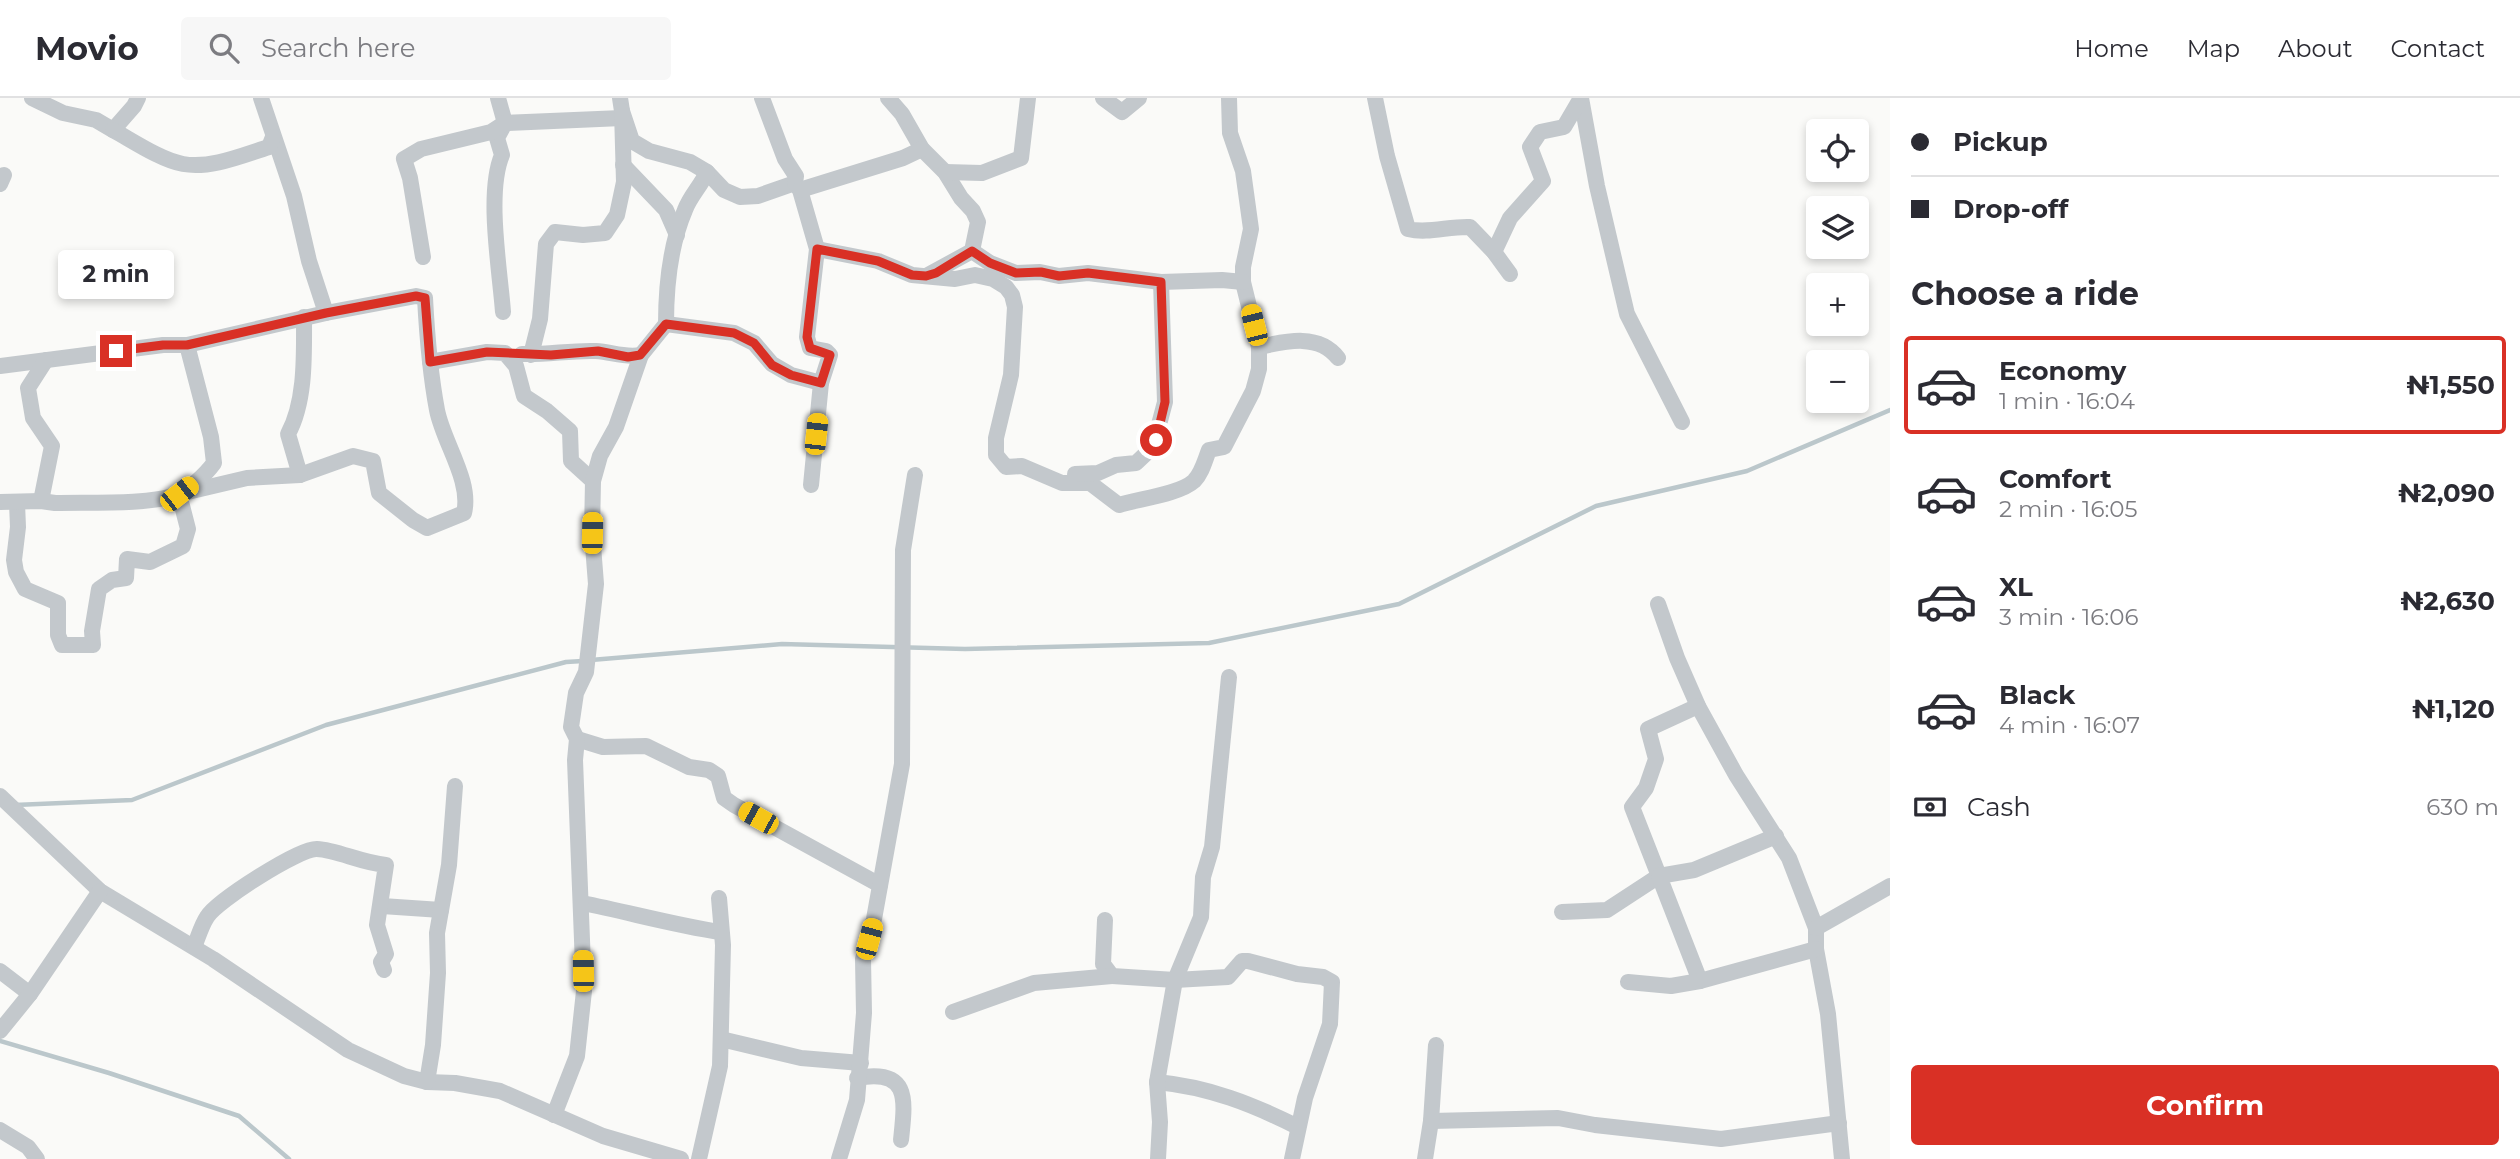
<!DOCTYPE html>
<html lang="en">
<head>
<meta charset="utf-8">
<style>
  :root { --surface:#fff; --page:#f7f7f7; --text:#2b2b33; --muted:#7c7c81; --line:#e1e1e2; --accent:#d93025 }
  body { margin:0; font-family:Montserrat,sans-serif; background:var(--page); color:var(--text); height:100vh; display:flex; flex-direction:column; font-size:26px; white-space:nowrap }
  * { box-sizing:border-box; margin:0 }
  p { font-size:23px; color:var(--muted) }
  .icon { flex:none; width:38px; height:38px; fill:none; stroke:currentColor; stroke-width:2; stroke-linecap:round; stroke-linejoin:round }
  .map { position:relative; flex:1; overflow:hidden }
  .drawer { display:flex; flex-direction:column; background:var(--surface); width:630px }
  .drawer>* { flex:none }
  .guide { display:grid; align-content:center; height:154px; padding:0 21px; background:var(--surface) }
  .fabs { position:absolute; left:1806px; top:21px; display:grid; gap:14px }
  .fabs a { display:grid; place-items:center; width:63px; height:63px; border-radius:7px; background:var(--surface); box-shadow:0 4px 10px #0003; font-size:35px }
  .end { position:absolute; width:32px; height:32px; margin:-16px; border:9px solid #d93025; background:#fff; box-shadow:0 0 0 4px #fff }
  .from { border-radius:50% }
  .bubble { position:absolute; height:49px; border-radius:7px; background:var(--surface); box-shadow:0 4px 10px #0003; font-size:23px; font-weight:700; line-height:49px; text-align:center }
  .car { position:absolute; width:21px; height:42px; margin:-21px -10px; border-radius:9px; box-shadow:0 0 5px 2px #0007; background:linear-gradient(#f5c518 24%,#345 0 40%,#f5c518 0 76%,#345 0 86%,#f5c518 0) }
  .guide b { display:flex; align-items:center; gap:24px; height:66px; font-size:26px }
  .guide b+b { border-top:2px solid var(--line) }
  .guide i { width:18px; height:18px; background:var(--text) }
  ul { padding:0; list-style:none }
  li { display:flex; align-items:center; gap:21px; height:98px; margin:0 14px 10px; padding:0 7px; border:4px solid transparent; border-radius:7px }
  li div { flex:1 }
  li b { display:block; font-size:26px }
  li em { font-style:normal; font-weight:700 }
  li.active { border-color:var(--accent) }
  li>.icon { width:63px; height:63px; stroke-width:1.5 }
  h2 { padding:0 21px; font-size:32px; line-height:84px }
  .pay { display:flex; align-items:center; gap:18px; height:77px; padding:0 21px; font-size:26px }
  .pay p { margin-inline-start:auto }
  .button { display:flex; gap:14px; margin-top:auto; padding:14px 21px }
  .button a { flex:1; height:80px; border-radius:7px; background:var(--accent); color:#fff; font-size:28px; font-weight:700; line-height:80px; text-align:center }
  header { display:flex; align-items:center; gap:42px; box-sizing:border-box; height:98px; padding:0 35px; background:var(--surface); border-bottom:2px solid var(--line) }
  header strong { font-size:33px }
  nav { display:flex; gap:38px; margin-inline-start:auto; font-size:24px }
  .search { width:490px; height:63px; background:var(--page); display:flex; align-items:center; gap:18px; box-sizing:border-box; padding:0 24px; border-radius:7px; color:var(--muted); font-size:26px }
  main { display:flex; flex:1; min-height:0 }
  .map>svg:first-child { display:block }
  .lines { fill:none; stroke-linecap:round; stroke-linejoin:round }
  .stream { stroke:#bbc7cb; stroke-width:4.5 }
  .street { stroke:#c3c8cc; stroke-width:16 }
  .route { stroke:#d93025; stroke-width:9 }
</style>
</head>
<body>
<header>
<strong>Movio</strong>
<div class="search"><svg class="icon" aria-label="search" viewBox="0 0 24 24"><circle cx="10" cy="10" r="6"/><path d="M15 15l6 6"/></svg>Search here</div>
<nav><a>Home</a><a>Map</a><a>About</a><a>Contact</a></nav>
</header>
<main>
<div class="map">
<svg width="1890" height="1061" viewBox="0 0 1890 1061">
  <rect width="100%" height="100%" fill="#fafaf8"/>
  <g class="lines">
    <!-- stream -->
    <g class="stream">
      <polyline points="591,562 782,546 965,551 1209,545 1399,506 1596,408 1747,373 1890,312"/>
      <polyline points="15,707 132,702 326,627 566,564 583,563"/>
      <polyline points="0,943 109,975 239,1018 289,1061"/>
    </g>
    <!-- street -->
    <g class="street">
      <polyline points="32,0 63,15 96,22 113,32 134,8 138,0"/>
      <polyline points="261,0 294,98 309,163 326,215"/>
      <path d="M498 0 505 25 497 40 502 57C486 95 500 172 503 214"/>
      <polyline points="620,0 622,13 632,43 649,53 690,64 707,74 724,92 740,99 758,98 795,85"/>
      <polyline points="762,0 785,61 796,78 795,85 800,92 817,151 807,239 810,250 826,253 830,257 821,285 811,387"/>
      <polyline points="888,0 902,16 922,51 945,74 961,100 973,113 978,124 972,153"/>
      <polyline points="1103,0 1122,14 1139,0"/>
      <path d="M1375 0 1387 58 1408 131C1428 136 1449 128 1470 129L1494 154 1510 176"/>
      <polyline points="1581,0 1597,88 1627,216 1682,324"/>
      <path d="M113 32C133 43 161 62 183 66 211 71 243 57 269 49L273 39"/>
      <polyline points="623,67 666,112 677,137"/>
      <polyline points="945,74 982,75 1021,60 1028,0"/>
      <polyline points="0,86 4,77"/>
      <polyline points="800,92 903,60 922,51"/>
      <path d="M817 151 878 163 912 177 955 181 975 177 993 181 1006 189 1012 197 1015 209 1011 277 996 340V357L1006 369 1022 368 1062 385H1090L1119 407C1138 401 1180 396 1194 383 1202 375 1205 362 1209 352L1224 349 1253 293 1259 271V249L1243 184V169L1251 131 1243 73 1230 35 1229 0"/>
      <polyline points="1494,154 1510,120 1543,83 1530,49 1540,34 1564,29 1581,0"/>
      <polyline points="423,159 410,80 404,61 421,51 491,34 505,25 622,20"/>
      <polyline points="928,177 972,153 990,165 1016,175 1040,174 1059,178 1088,175 1161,184 1222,182 1243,184"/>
      <polyline points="666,226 734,235 754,245 772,266 791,277 821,285"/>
      <path d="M1259 249C1286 243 1319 235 1338 260"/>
      <path d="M522 256C547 257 571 252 596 253 612 254 624 260 641 257"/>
      <polyline points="531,257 540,221 546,146 555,134 583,137 605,135 617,117 624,84 622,13"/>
      <polyline points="430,264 487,254 505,255 516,268 524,298 547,313 570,333 571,363 593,383"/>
      <path d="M0 268 163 247H187L326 215 416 198 425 200C427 237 430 275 437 312 443 344 472 383 464 415L427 430 413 422 379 395 373 363 353 358 300 377 247 380 179 396 188 431 183 448 150 464 127 461 126 480 112 482 99 491 92 533 93 547H62L58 537V505L25 491 16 474 14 462 18 429 17 405"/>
      <polyline points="1075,376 1098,375 1116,367 1136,365 1153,349 1165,304 1161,184"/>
      <path d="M300 377 288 336C306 303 304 256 304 219"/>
      <polyline points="41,403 52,348 33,320 28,290 46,262"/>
      <path d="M0 404 41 403 55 405C86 404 149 407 176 397 189 392 206 376 214 365L211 339 187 247"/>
      <polyline points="1658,506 1677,560 1698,608 1736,677 1789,760 1816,830 1816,851 1828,916 1842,1061"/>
      <polyline points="577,641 603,649 646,648 689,669 709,672 718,678 724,700 734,707 880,787"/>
      <polyline points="0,698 100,793 213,861 348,952 404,978 427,984 455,985 500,993 603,1038 681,1061"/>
      <path d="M582 805C628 814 674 827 720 834"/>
      <polyline points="382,808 441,812"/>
      <polyline points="1562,814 1607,812 1659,778 1632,709 1646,690 1656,661 1648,631 1698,608"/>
      <polyline points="1105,822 1103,866 1112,878 1175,882 1228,879 1242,863 1248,863 1297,876 1323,879 1332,884 1330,926 1305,1000 1292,1061"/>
      <polyline points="1816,830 1890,788"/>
      <path d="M194 849C198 840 201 828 207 819 217 803 299 750 317 751 337 752 362 765 386 767L377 827 386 856 381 864 384 872"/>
      <polyline points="0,873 30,896"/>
      <polyline points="1700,883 1659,778 1694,772 1776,738"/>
      <polyline points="1628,884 1671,888 1700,883 1816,851"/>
      <polyline points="953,914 1034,885 1112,878"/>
      <polyline points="0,933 30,896 100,793"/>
      <polyline points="721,941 801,960 861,965"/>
      <path d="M857 980C911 970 905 1003 901 1042"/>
      <polyline points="427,984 433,947 438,875 437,835 449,767 455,688"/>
      <path d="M1157 984C1209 989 1252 1006 1298 1029"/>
      <path d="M554 1017 577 958 584 893 575 662 577 641 571 629 576 595 586 574 596 486 592 435 593 383 600 358 616 329 641 257 666 226C666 188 670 147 685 112 690 98 701 88 707 74"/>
      <polyline points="1431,1023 1558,1020 1595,1027 1721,1041 1839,1025"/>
      <polyline points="0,1032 28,1049 37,1061"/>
      <polyline points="699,1061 720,968 723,847 719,800"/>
      <polyline points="839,1061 857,1002 864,915 863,861 874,821 902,666 903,452 915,377"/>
      <polyline points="1158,1061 1160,1024 1157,984 1175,882 1201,819 1203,779 1212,749 1229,579"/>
      <polyline points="1425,1061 1431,1023 1436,947"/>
    </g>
  </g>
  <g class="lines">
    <!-- route -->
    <polyline class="route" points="116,253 163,247 187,247 326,215 416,198 425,200 430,264 487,254 551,257 598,253 628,259 640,257 666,226 734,235 754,245 772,267 791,277 821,285 830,257 810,250 807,239 817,151 878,163 912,177 926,178 936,175 972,153 990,165 1016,175 1041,174 1059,178 1088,175 1161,184 1165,304 1156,342"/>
  </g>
</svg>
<div class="fabs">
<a><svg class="icon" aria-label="locate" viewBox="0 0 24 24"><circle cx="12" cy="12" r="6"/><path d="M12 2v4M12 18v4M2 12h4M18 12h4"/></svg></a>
<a><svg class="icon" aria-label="layers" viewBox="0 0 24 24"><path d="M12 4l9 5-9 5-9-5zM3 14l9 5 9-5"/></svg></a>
<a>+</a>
<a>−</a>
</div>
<i class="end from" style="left:1156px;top:342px"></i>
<i class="end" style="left:116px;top:253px"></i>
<div class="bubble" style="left:58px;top:152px;width:116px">2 min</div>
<i class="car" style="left:1254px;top:227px;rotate:346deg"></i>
<i class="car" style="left:816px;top:336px;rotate:6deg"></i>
<i class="car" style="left:179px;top:396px;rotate:52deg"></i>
<i class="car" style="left:592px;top:435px;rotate:1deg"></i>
<i class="car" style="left:758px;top:720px;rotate:299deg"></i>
<i class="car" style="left:869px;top:841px;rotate:15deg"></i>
<i class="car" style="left:583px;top:873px;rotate:359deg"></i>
</div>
<section class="drawer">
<div class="guide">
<b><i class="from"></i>Pickup</b>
<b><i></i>Drop-off</b>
</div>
<h2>Choose a ride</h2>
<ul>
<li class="active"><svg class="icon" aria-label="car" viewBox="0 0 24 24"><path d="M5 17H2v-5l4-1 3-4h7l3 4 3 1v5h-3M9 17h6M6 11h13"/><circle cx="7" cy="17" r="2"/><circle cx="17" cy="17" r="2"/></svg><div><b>Economy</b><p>1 min · 16:04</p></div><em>₦1,550</em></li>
<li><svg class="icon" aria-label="car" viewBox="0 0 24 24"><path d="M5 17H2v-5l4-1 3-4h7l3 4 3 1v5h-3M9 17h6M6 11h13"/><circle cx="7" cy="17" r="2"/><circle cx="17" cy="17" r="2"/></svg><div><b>Comfort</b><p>2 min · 16:05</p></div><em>₦2,090</em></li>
<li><svg class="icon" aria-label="car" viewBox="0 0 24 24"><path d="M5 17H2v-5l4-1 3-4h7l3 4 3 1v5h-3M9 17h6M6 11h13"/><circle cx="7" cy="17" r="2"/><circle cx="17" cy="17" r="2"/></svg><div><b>XL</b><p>3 min · 16:06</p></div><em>₦2,630</em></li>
<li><svg class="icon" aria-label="car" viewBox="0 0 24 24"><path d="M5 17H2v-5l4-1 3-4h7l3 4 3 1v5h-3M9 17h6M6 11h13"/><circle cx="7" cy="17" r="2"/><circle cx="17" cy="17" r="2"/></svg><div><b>Black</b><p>4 min · 16:07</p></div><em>₦1,120</em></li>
</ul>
<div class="pay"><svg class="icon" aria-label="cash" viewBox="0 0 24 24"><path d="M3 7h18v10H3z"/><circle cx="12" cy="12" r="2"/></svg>Cash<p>630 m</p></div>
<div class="button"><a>Confirm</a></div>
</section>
</main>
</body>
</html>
